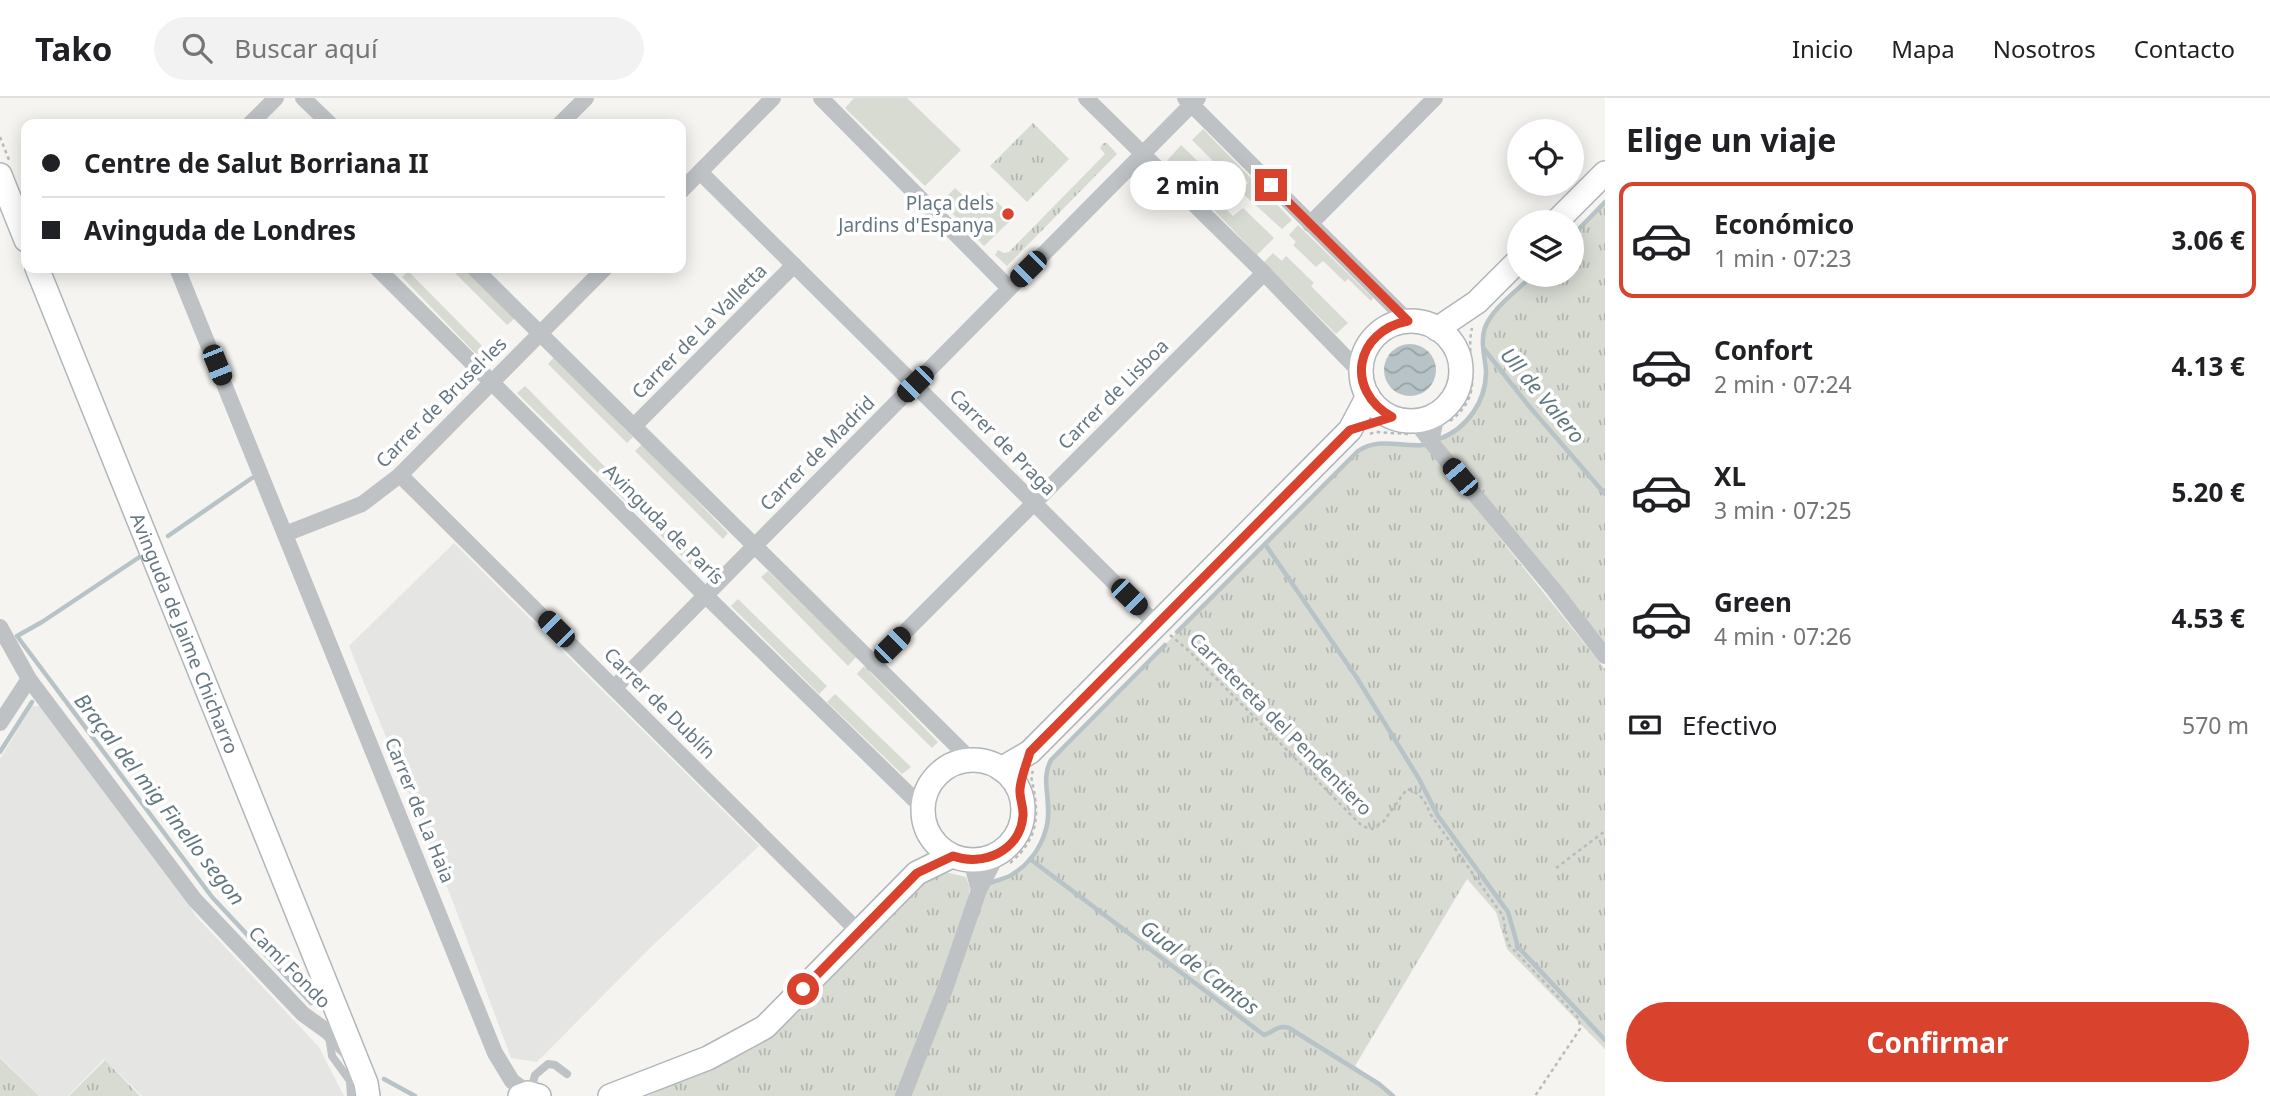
<!DOCTYPE html>
<html lang="es">
<head>
<meta charset="utf-8">
<style>
  :root { --surface:#fff; --page:#f2f2f2; --text:#202124; --muted:#757577; --line:#e0e0e0; --accent:#d9422c }
  body { margin:0; font-family:"Noto Sans",sans-serif; background:var(--page); color:var(--text); height:100vh; display:flex; flex-direction:column; font-size:26px; white-space:nowrap }
  * { box-sizing:border-box; margin:0 }
  p { font-size:23px; color:var(--muted) }
  .icon { flex:none; width:38px; height:38px; fill:none; stroke:currentColor; stroke-width:2; stroke-linecap:round; stroke-linejoin:round }
  .map { position:relative; flex:1; overflow:hidden }
  .side { display:flex; flex-direction:column; background:var(--surface); width:665px }
  .side>* { flex:none }
  .banner { position:absolute; left:21px; top:21px; width:665px; height:154px; border-radius:14px; box-shadow:0 4px 18px #0003; display:grid; align-content:center; height:154px; padding:0 21px; background:var(--surface) }
  .tools { position:absolute; left:1507px; top:21px; display:grid; gap:14px }
  .tools a { display:grid; place-items:center; width:77px; height:77px; border-radius:50%; background:var(--surface); box-shadow:0 4px 18px #0003; font-size:35px }
  .end { position:absolute; width:32px; height:32px; margin:-16px; border:9px solid #d9422c; background:#fff; box-shadow:0 0 0 4px #fff }
  .from { border-radius:50% }
  .bubble { position:absolute; height:49px; border-radius:24px; background:var(--surface); box-shadow:0 4px 18px #0003; font-size:23px; font-weight:700; line-height:49px; text-align:center }
  .car { position:absolute; width:21px; height:42px; margin:-21px -10px; border-radius:9px; box-shadow:0 0 5px 2px #0007; background:linear-gradient(#222 24%,#8ab4d8 0 40%,#222 0 76%,#8ab4d8 0 86%,#222 0) }
  .banner b { display:flex; align-items:center; gap:24px; height:66px; font-size:26px }
  .banner b+b { border-top:2px solid var(--line) }
  .banner i { width:18px; height:18px; background:var(--text) }
  ul { padding:0; list-style:none }
  li { display:flex; align-items:center; gap:21px; height:116px; margin:0 14px 10px; padding:0 7px; border:4px solid transparent; border-radius:14px }
  li div { flex:1 }
  li b { display:block; font-size:26px }
  li em { font-style:normal; font-weight:700 }
  li.selected { border-color:var(--accent) }
  li>.icon { width:63px; height:63px; stroke-width:1.5 }
  h2 { padding:0 21px; font-size:32px; line-height:84px }
  .pay { display:flex; align-items:center; gap:18px; height:77px; padding:0 21px; font-size:26px }
  .pay p { margin-inline-start:auto }
  .action { display:flex; gap:14px; margin-top:auto; padding:14px 21px }
  .action a { flex:1; height:80px; border-radius:42px; background:var(--accent); color:#fff; font-size:28px; font-weight:700; line-height:80px; text-align:center }
  header { display:flex; align-items:center; gap:42px; box-sizing:border-box; height:98px; padding:0 35px; background:var(--surface); border-bottom:2px solid var(--line) }
  header strong { font-size:33px }
  nav { display:flex; gap:38px; margin-inline-start:auto; font-size:24px }
  .search { width:490px; height:63px; background:var(--page); display:flex; align-items:center; gap:18px; box-sizing:border-box; padding:0 24px; border-radius:38px; color:var(--muted); font-size:26px }
  main { display:flex; flex:1; min-height:0 }
  .map>svg:first-child { display:block }
  .built { fill:#e5e6e4 }
  .grass { fill:url(#grass-tufts) }
  .garden { fill:#d7dbd2 }
  .water { fill:url(#water-waves) }
  .lines { fill:none; stroke-linecap:round; stroke-linejoin:round }
  .stream { stroke:#b7c3c6; stroke-width:4.5 }
  .secondary-casing { stroke:#b0b6b9; stroke-width:26 }
  .path { stroke:#b8bbbd; stroke-width:2.5; stroke-dasharray:3.5 3.5; stroke-linecap:butt }
  .lane { stroke:#bec2c5; stroke-width:8 }
  .street { stroke:#bec2c5; stroke-width:16 }
  .secondary { stroke:#fff; stroke-width:23 }
  .route { stroke:#d9422c; stroke-width:9 }
  .poi-dot { fill:#d9422c; stroke:#fff; stroke-width:2.5 }
  .labels { text-anchor:middle; dominant-baseline:central; stroke-width:7; stroke-linejoin:round; paint-order:stroke }
  .poi-label { font-size:19px; fill:#657780; stroke:#fff; text-anchor:end }
  .street-label { font-size:19px; fill:#657780; stroke:#fff }
  .water-label { font-size:21px; font-style:italic; fill:#61797e; stroke:#fff }
</style>
</head>
<body>
<header>
<strong>Tako</strong>
<div class="search"><svg class="icon" aria-label="search" viewBox="0 0 24 24"><circle cx="10" cy="10" r="6"/><path d="M15 15l6 6"/></svg>Buscar aquí</div>
<nav><a>Inicio</a><a>Mapa</a><a>Nosotros</a><a>Contacto</a></nav>
</header>
<main>
<div class="map">
<svg width="1605" height="998" viewBox="0 0 1605 998">
  <defs>
    <pattern id="grass-tufts" width="24" height="20" patternUnits="userSpaceOnUse" patternTransform="scale(1.75)"><rect width="24" height="20" fill="#d7dbd2"/><path d="M3 7l-1-3M5 7V3M7 7l1-3M15 17l-1-3M17 17v-4M19 17l1-3" fill="none" stroke="#b2b6b0"/></pattern>
    <pattern id="water-waves" width="16" height="10" patternUnits="userSpaceOnUse" patternTransform="scale(1.75)"><rect width="16" height="10" fill="#b7c3c6"/><path d="M0 5q4-4 8 0t8 0" fill="none" stroke="#98a3a6"/></pattern>
  </defs>
  <rect width="100%" height="100%" fill="#f5f4f1"/>
  <!-- built -->
  <g class="built">
    <polygon points="454,445 759,748 651,849 537,964 511,960 453,804 349,548"/>
    <polygon points="32,608 41,608 185,800 195,817 319,949 344,998 142,998 104,961 68,998 39,998 0,959 0,661"/>
  </g>
  <!-- grass -->
  <g class="grass">
    <polygon points="1033,25 1069,61 1027,104 990,68"/>
    <polygon points="1103,45 1107,45 1117,56 1007,168 995,157 998,152 1004,155 1009,154 1105,56 1100,50"/>
    <path d="M1605 103V549L1438 340C1471 328 1486 296 1484 261 1483 248 1478 236 1485 224 1494 208 1518 190 1531 177H1572V136Z"/>
    <path d="M1379 344 1425 347 1605 571V951L1507 851 1496 814 1467 781 1355 968 1390 998H909L983 795C991 783 998 783 1010 777 1024 770 1036 755 1042 741 1052 714 1037 686 1051 661L1358 353Z"/>
    <polygon points="945,774 966,779 970,790 965,818 899,998 648,998 758,946 842,866 921,785"/>
    <polygon points="0,960 39,998 0,998"/>
    <polygon points="105,962 140,998 69,998"/>
  </g>
  <!-- garden -->
  <g class="garden">
    <polygon points="854,0 907,0 961,52 925,88 845,10"/>
    <polygon points="1203,31 1292,122 1282,131 1240,93 1248,85 1227,63 1219,69 1192,42"/>
    <polygon points="1181,47 1208,73 1198,83 1233,118 1243,110 1274,140 1257,157 1167,63"/>
    <polygon points="955,90 973,107 987,94 1013,120 984,148 941,104"/>
    <polygon points="1298,127 1373,200 1371,203 1348,181 1345,184 1323,163 1316,169 1293,147 1296,144 1289,137"/>
    <polygon points="1273,155 1282,163 1286,158 1314,185 1311,188 1348,225 1336,236 1264,164"/>
    <polygon points="450,170 465,170 515,220 507,227"/>
    <polygon points="408,173 484,250 477,257 402,179"/>
    <polygon points="554,259 633,339 627,345 548,266"/>
    <polygon points="525,288 605,369 598,375 517,295"/>
    <polygon points="642,346 728,435 723,441 635,353"/>
    <polygon points="613,377 704,468 698,474 606,384"/>
    <polygon points="768,473 856,559 848,568 761,479"/>
    <polygon points="738,501 827,588 819,596 731,508"/>
    <polygon points="864,568 938,644 932,650 857,576"/>
    <polygon points="835,596 911,669 902,676 827,604"/>
  </g>
  <!-- water -->
  <circle class="water" cx="1410" cy="272" r="26"/>
  <g class="lines">
    <!-- stream -->
    <g class="stream">
      <polyline points="1572,138 1605,104"/>
      <polyline points="1484,251 1528,307 1605,396"/>
      <path d="M1439 341C1467 331 1487 302 1486 273 1485 259 1480 243 1485 230 1493 209 1518 192 1533 177"/>
      <polyline points="168,438 252,380"/>
      <polyline points="1265,446 1357,580 1419,681 1438,718 1508,814 1518,849 1605,942"/>
      <polyline points="141,458 42,524 17,538 212,799 311,905"/>
      <path d="M1177 534 1358 353C1378 339 1401 349 1423 347"/>
      <polyline points="0,654 32,604"/>
      <path d="M1030 761 1264 937C1274 934 1278 926 1289 930L1379 986 1393 998"/>
      <path d="M988 786C995 782 1006 781 1013 776 1037 761 1051 733 1048 705 1047 689 1043 677 1051 662L1165 547"/>
      <polyline points="384,981 415,998"/>
    </g>
    <!-- secondary casing -->
    <g class="secondary-casing">
      <g id="secondary">
        <polyline points="0,77 26,142"/>
        <polyline points="1556,124 1605,75"/>
        <path id="s1" d="M37 170 366 985 368 998"/>
        <circle cx="1411" cy="273" r="50"/>
        <polyline points="1437,231 1477,204 1519,162"/>
        <circle cx="973" cy="712" r="50"/>
        <polyline points="1001,671 1030,654 1350,332 1368,298"/>
        <polyline points="520,998 528,995 539,998"/>
        <polyline points="610,998 708,960 765,929 917,775 952,758"/>
      </g>
    </g>
    <!-- path -->
    <g class="path">
      <polyline points="0,39 9,62"/>
      <path d="M1450 323C1488 294 1464 266 1472 230"/>
      <polyline points="1370,336 1375,334 1408,336"/>
      <path d="M1170 537 1189 553 1362 728 1372 731 1383 724 1407 691C1422 696 1425 703 1431 717L1503 818 1508 846 1579 921 1580 931 1535 998"/>
      <path d="M1010 765C1041 739 1039 714 1031 678L1033 673"/>
      <polyline points="1556,770 1605,733"/>
    </g>
    <!-- lane -->
    <g class="lane">
      <polyline points="329,938 332,958 350,983 351,998"/>
      <polyline points="531,992 535,977 548,966 555,967 567,976"/>
    </g>
    <!-- street -->
    <g class="street">
      <polyline points="303,0 330,26"/>
      <polyline points="821,0 1009,190"/>
      <polyline points="1086,0 1264,175 1361,275"/>
      <polyline points="1185,0 1408,223"/>
      <polyline points="250,26 276,0"/>
      <polyline points="560,26 586,0"/>
      <polyline points="700,74 1157,527"/>
      <polyline points="681,93 773,0"/>
      <polyline points="1310,126 1435,0"/>
      <polyline points="177,170 495,955 512,983 528,995"/>
      <polyline points="377,170 705,497 923,710"/>
      <polyline points="474,170 971,662"/>
      <polyline points="1415,323 1431,344 1437,316"/>
      <polyline points="634,328 794,167"/>
      <polyline points="1431,344 1554,492 1605,558"/>
      <polyline points="400,377 859,834"/>
      <polyline points="285,436 362,406 400,377 605,170"/>
      <polyline points="0,529 29,581 195,802 303,916 328,934 352,958"/>
      <polyline points="873,566 1264,175"/>
      <polyline points="614,590 1198,0"/>
      <polyline points="0,625 29,581"/>
      <polyline points="971,763 979,792"/>
      <polyline points="903,998 945,891 979,792 997,757"/>
    </g>
    <!-- secondary -->
    <use href="#secondary" class="secondary"/>
  </g>
  <g class="lines">
    <!-- route -->
    <path class="route" d="M803 891 917 775 953 758C983 769 1020 753 1023 718 1024 709 1019 700 1020 691 1021 679 1027 665 1030 654L1350 332 1392 319C1344 292 1355 233 1408 223L1271 87"/>
  </g>
  <!-- markers -->
  <circle class="poi-dot" cx="1008" cy="116" r="7"/>
  <g class="labels">
    <!-- poi labels -->
    <g class="poi-label">
      <text x="994" y="105">Plaça dels<tspan x="994" dy="22">Jardins d'Espanya</tspan></text>
    </g>
    <!-- street labels -->
    <g class="street-label">
      <text transform="translate(699 233) rotate(-45)">Carrer de La Valletta</text>
      <text transform="translate(1113 296) rotate(-45)">Carrer de Lisboa</text>
      <text transform="translate(441 304) rotate(-45)">Carrer de Brusel·les</text>
      <text transform="translate(1003 344) rotate(45)">Carrer de Praga</text>
      <text transform="translate(817 355) rotate(-45)">Carrer de Madrid</text>
      <text transform="translate(664 426) rotate(45)">Avinguda de París</text>
      <text stroke="none"><textPath href="#s1" startOffset="394">Avinguda de Jaime Chicharro</textPath></text>
      <text transform="translate(660 605) rotate(45)">Carrer de Dublín</text>
      <text transform="translate(1281 626) rotate(45)">Carretereta del Pendentiero</text>
      <text transform="translate(420 712) rotate(68)">Carrer de La Haia</text>
      <text transform="translate(290 869) rotate(45)">Camí Fondo</text>
    </g>
    <!-- water labels -->
    <g class="water-label">
      <text transform="translate(1543 297) rotate(50)">Ull de Valero</text>
      <text transform="translate(160 701) rotate(52)">Braçal del mig Finello segon</text>
      <text transform="translate(1200 869) rotate(37)">Gual de Cantos</text>
    </g>
  </g>
</svg>
<div class="tools">
<a><svg class="icon" aria-label="locate" viewBox="0 0 24 24"><circle cx="12" cy="12" r="6"/><path d="M12 2v4M12 18v4M2 12h4M18 12h4"/></svg></a>
<a><svg class="icon" aria-label="layers" viewBox="0 0 24 24"><path d="M12 4l9 5-9 5-9-5zM3 14l9 5 9-5"/></svg></a>
</div>
<i class="end from" style="left:803px;top:891px"></i>
<i class="end" style="left:1271px;top:87px"></i>
<div class="bubble" style="left:1130px;top:63px;width:116px">2 min</div>
<i class="car" style="left:1028px;top:171px;rotate:225deg"></i>
<i class="car" style="left:217px;top:267px;rotate:158deg"></i>
<i class="car" style="left:915px;top:286px;rotate:225deg"></i>
<i class="car" style="left:1460px;top:379px;rotate:320deg"></i>
<i class="car" style="left:1129px;top:499px;rotate:135deg"></i>
<i class="car" style="left:556px;top:531px;rotate:315deg"></i>
<i class="car" style="left:892px;top:547px;rotate:45deg"></i>
<div class="banner">
<b><i class="from"></i>Centre de Salut Borriana II</b>
<b><i></i>Avinguda de Londres</b>
</div>
</div>
<section class="side">
<h2>Elige un viaje</h2>
<ul>
<li class="selected"><svg class="icon" aria-label="car" viewBox="0 0 24 24"><path d="M5 17H2v-5l4-1 3-4h7l3 4 3 1v5h-3M9 17h6M6 11h13"/><circle cx="7" cy="17" r="2"/><circle cx="17" cy="17" r="2"/></svg><div><b>Económico</b><p>1 min · 07:23</p></div><em>3.06 €</em></li>
<li><svg class="icon" aria-label="car" viewBox="0 0 24 24"><path d="M5 17H2v-5l4-1 3-4h7l3 4 3 1v5h-3M9 17h6M6 11h13"/><circle cx="7" cy="17" r="2"/><circle cx="17" cy="17" r="2"/></svg><div><b>Confort</b><p>2 min · 07:24</p></div><em>4.13 €</em></li>
<li><svg class="icon" aria-label="car" viewBox="0 0 24 24"><path d="M5 17H2v-5l4-1 3-4h7l3 4 3 1v5h-3M9 17h6M6 11h13"/><circle cx="7" cy="17" r="2"/><circle cx="17" cy="17" r="2"/></svg><div><b>XL</b><p>3 min · 07:25</p></div><em>5.20 €</em></li>
<li><svg class="icon" aria-label="car" viewBox="0 0 24 24"><path d="M5 17H2v-5l4-1 3-4h7l3 4 3 1v5h-3M9 17h6M6 11h13"/><circle cx="7" cy="17" r="2"/><circle cx="17" cy="17" r="2"/></svg><div><b>Green</b><p>4 min · 07:26</p></div><em>4.53 €</em></li>
</ul>
<div class="pay"><svg class="icon" aria-label="cash" viewBox="0 0 24 24"><path d="M3 7h18v10H3z"/><circle cx="12" cy="12" r="2"/></svg>Efectivo<p>570 m</p></div>
<div class="action"><a>Confirmar</a></div>
</section>
</main>
</body>
</html>
